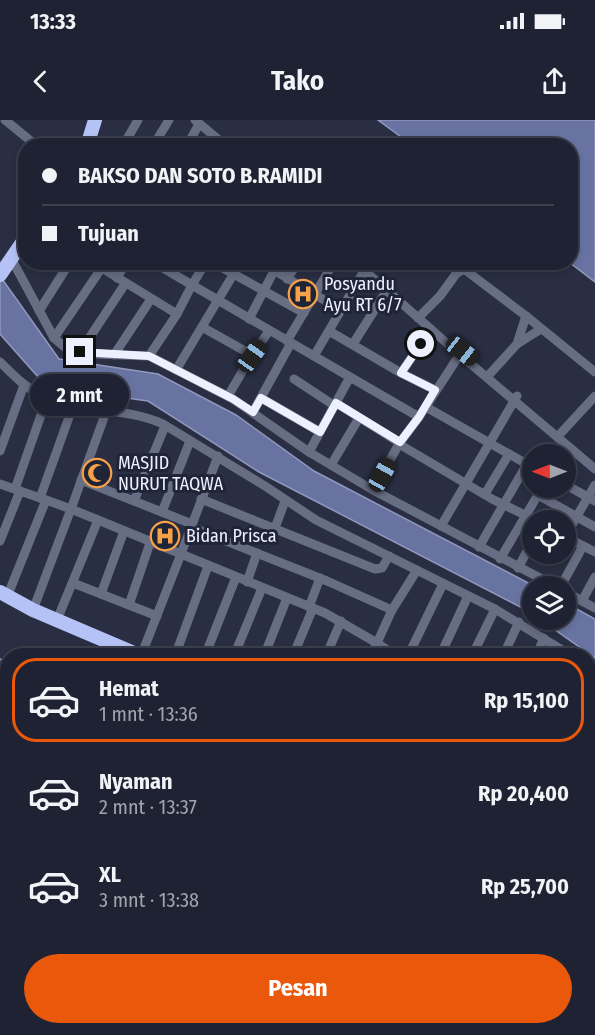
<!DOCTYPE html>
<html lang="id">
<head>
<meta charset="utf-8">
<style>
  :root { --surface:#1f2232; --page:#272a3a; --text:#f1f3f6; --muted:#a1a4ac; --line:#3c3f4d; --accent:#ea580c }
  body { margin:0; font-family:"Fira Sans Condensed",sans-serif; background:var(--page); color:var(--text); height:100vh; display:flex; flex-direction:column; font-size:22px; white-space:nowrap }
  * { box-sizing:border-box; margin:0 }
  p { font-size:20px; color:var(--muted) }
  .icon { flex:none; width:33px; height:33px; fill:none; stroke:currentColor; stroke-width:2; stroke-linecap:round; stroke-linejoin:round }
  .map { position:relative; flex:1; overflow:hidden }
  .side { position:absolute; left:0px; top:528px; width:596px; height:387px; display:flex; flex-direction:column; background:var(--surface); border-radius:24px 24px 0 0; box-shadow:0 3px 9px #0003,0 0 0 2px var(--line) }
  .side>* { flex:none }
  .top-card { position:absolute; left:18px; top:18px; width:560px; height:132px; border-radius:24px; box-shadow:0 3px 9px #0003,0 0 0 2px var(--line); display:grid; align-content:center; height:132px; padding:0 24px; background:var(--surface) }
  .needle { width:39px; rotate:270deg }
  .buttons { position:absolute; left:522px; top:324px; display:grid; gap:12px }
  .buttons a { display:grid; place-items:center; width:54px; height:54px; border-radius:50%; background:var(--surface); box-shadow:0 3px 9px #0003,0 0 0 2px var(--line); font-size:30px }
  .end { position:absolute; width:27px; height:27px; margin:-14px; border:8px solid #edf0fe; background:#111; box-shadow:0 0 0 3px #111 }
  .from { border-radius:50% }
  .bubble { position:absolute; height:42px; border-radius:21px; background:var(--surface); box-shadow:0 3px 9px #0003,0 0 0 2px var(--line); font-size:20px; font-weight:700; line-height:42px; text-align:center }
  .car { position:absolute; width:18px; height:36px; margin:-18px -9px; border-radius:8px; box-shadow:0 0 4px 2px #0007; background:linear-gradient(#222 24%,#8ab4d8 0 40%,#222 0 76%,#8ab4d8 0 86%,#222 0) }
  .top-card b { display:flex; align-items:center; gap:21px; height:57px; font-size:22px }
  .top-card b+b { border-top:2px solid var(--line) }
  .top-card i { width:15px; height:15px; background:var(--text) }
  ul { padding:10px 0 0; list-style:none }
  li { display:flex; align-items:center; gap:18px; height:84px; margin:0 12px 9px; padding:0 12px; border:3px solid transparent; border-radius:24px }
  li div { flex:1 }
  li b { display:block; font-size:22px }
  li em { font-style:normal; font-weight:700 }
  li.selected { border-color:var(--accent) }
  li>.icon { width:54px; height:54px; stroke-width:1.5 }
  .primary-button { display:flex; gap:12px; margin-top:auto; padding:12px 24px }
  .primary-button a { flex:1; height:69px; border-radius:36px; background:var(--accent); color:#fff; font-size:24px; font-weight:700; line-height:69px; text-align:center }
  .status { display:flex; justify-content:space-between; align-items:center; height:42px; padding:0 30px; background:var(--surface); direction:ltr }
  .status svg { height:16px; fill:currentColor }
  header { display:flex; justify-content:space-between; align-items:center; height:78px; padding:0 24px; background:var(--surface); font-size:27px; font-weight:700 }
  .map>svg:first-child { display:block }
  .green { fill:#3f4661 }
  .water { fill:#6873a2; stroke:#9098be; stroke-width:1.5 }
  .lines { fill:none; stroke-linecap:round; stroke-linejoin:round }
  .stream { stroke:#9098be; stroke-width:2 }
  .river { stroke:#6873a2; stroke-width:12 }
  .minor { stroke:#676d82; stroke-width:9 }
  .highway { stroke:#b5c2f6; stroke-width:14 }
  .route { stroke:#edf0fe; stroke-width:8 }
  .labels { text-anchor:middle; dominant-baseline:central; stroke-width:6; stroke-linejoin:round; paint-order:stroke }
  .poi-label { font-size:18px; fill:#edf0fe; stroke:#1f2437; text-anchor:start }
</style>
</head>
<body>
<div class="status"><b>13:33</b><svg viewBox="0 0 49 12"><path d="M0 12V9h3v3zM5 12V6h3v6zM10 12V3h3v9zM15 12V0h3v12zM26 1h20v11H26zM47 4h2v5h-2z"/></svg></div>
<header><svg class="icon" aria-label="back" viewBox="0 0 24 24"><path d="M15 5l-7 7 7 7"/></svg>Tako<svg class="icon" aria-label="share" viewBox="0 0 24 24"><path d="M12 15V3M7 8l5-5 5 5M5 13v7h14v-7"/></svg></header>
<div class="map">
<svg width="595" height="915" viewBox="0 0 595 915">
  <rect width="100%" height="100%" fill="#292e42"/>
  <!-- green -->
  <polygon class="green" points="204,908 403,908 404,915 218,915"/>
  <!-- water -->
  <g class="water">
    <polygon points="378,0 595,0 595,162 570,143 570,26 412,25"/>
    <polygon points="0,156 59,239 158,254 236,295 314,351 534,466 532,466 532,493 259,352 148,281 47,267 0,214"/>
    <polygon points="566,483 595,499 595,538 541,500 566,500"/>
  </g>
  <g class="lines">
    <!-- stream -->
    <polyline class="stream" points="0,539 8,546"/>
    <!-- river -->
    <g class="river">
      <polyline points="588,558 595,562"/>
      <polyline points="588,644 595,620"/>
    </g>
    <!-- minor -->
    <g class="minor">
      <polyline points="5,0 37,26"/>
      <polyline points="195,0 226,26"/>
      <polyline points="123,26 138,0"/>
      <polyline points="153,26 169,0"/>
      <polyline points="187,26 198,6"/>
      <polyline points="11,138 54,218 66,228 95,234 149,236 233,279 309,332 373,370"/>
      <polyline points="92,142 177,194"/>
      <polyline points="206,142 192,165 350,257 309,332"/>
      <polyline points="212,142 304,193"/>
      <polyline points="260,142 341,190"/>
      <polyline points="355,142 459,234 595,349"/>
      <polyline points="117,158 126,142"/>
      <polyline points="287,159 298,142"/>
      <polyline points="39,191 70,142"/>
      <polyline points="418,198 440,176 456,154 464,149 526,196 595,252"/>
      <polyline points="249,199 274,151"/>
      <polyline points="202,207 252,235"/>
      <polyline points="329,211 401,253 435,270"/>
      <polyline points="54,218 101,149"/>
      <polyline points="287,221 334,142"/>
      <polyline points="353,224 389,167"/>
      <polyline points="517,224 526,196"/>
      <polyline points="462,231 419,297 399,324 373,370 555,466"/>
      <polyline points="80,232 125,164"/>
      <polyline points="114,235 151,179"/>
      <polyline points="149,236 177,194 192,165 153,142"/>
      <polyline points="314,236 364,151"/>
      <path d="M0 242C12 254 25 267 40 275 78 294 123 286 163 304L265 366 316 400 495 489 572 536"/>
      <polyline points="176,250 233,155"/>
      <polyline points="401,253 431,209"/>
      <polyline points="350,257 419,297"/>
      <polyline points="487,257 517,224 541,209"/>
      <polyline points="294,259 335,286"/>
      <polyline points="228,276 252,235 269,211"/>
      <polyline points="261,278 320,312"/>
      <polyline points="336,283 400,323"/>
      <polyline points="426,287 532,347"/>
      <polyline points="253,292 291,223"/>
      <polyline points="561,313 595,276"/>
      <polyline points="399,324 492,379 535,400"/>
      <polyline points="0,331 24,265"/>
      <polyline points="331,345 359,298"/>
      <polyline points="81,360 192,404"/>
      <polyline points="0,364 20,371"/>
      <polyline points="566,365 595,381"/>
      <polyline points="15,369 47,278"/>
      <polyline points="485,374 509,334"/>
      <polyline points="538,375 595,407"/>
      <polyline points="40,378 73,286"/>
      <polyline points="201,379 375,449 382,448 389,436"/>
      <polyline points="134,381 165,306"/>
      <polyline points="162,392 190,321"/>
      <polyline points="98,400 181,434 218,336"/>
      <polyline points="441,406 517,276"/>
      <polyline points="191,407 327,461 392,490"/>
      <polyline points="275,408 285,381"/>
      <polyline points="566,415 595,365"/>
      <polyline points="566,417 595,432"/>
      <polyline points="0,421 20,371 46,380"/>
      <polyline points="479,427 527,344"/>
      <polyline points="500,439 542,368"/>
      <polyline points="518,448 532,422"/>
      <polyline points="595,457 582,481 595,488"/>
      <polyline points="247,462 257,433"/>
      <polyline points="73,463 101,474 124,411"/>
      <polyline points="561,466 583,426"/>
      <polyline points="566,472 582,481"/>
      <polyline points="101,474 157,496"/>
      <polyline points="7,477 46,380 71,389 33,490"/>
      <polyline points="129,485 150,423"/>
      <polyline points="309,487 320,458"/>
      <polyline points="57,500 98,400 71,389 107,289"/>
      <polyline points="141,536 181,434 325,493 377,523 371,536"/>
      <polyline points="175,536 208,446"/>
      <polyline points="205,536 236,457"/>
      <polyline points="234,536 262,468"/>
      <polyline points="264,536 287,478"/>
      <polyline points="293,536 313,488"/>
      <polyline points="326,536 341,501"/>
      <polyline points="396,536 377,523 392,490 417,450"/>
      <polyline points="408,536 443,464"/>
      <polyline points="440,536 468,476"/>
      <polyline points="472,536 495,489"/>
      <polyline points="503,536 519,502"/>
      <polyline points="536,536 544,518"/>
      <polyline points="588,546 595,551"/>
      <polyline points="588,564 595,567"/>
      <polyline points="592,602 595,594"/>
      <polyline points="588,629 595,632"/>
      <polyline points="588,675 595,650"/>
      <polyline points="0,803 8,806"/>
      <polyline points="197,908 211,915"/>
      <polyline points="0,913 8,894"/>
      <polyline points="247,915 255,908"/>
    </g>
    <!-- highway -->
    <g class="highway">
      <polyline points="87,26 95,0"/>
      <polyline points="0,155 26,117"/>
      <polyline points="0,472 33,490 141,536"/>
      <polyline points="588,730 595,733"/>
    </g>
  </g>
  <g class="lines">
    <!-- route -->
    <polyline class="route" points="80,232 149,236 233,279 253,292 261,278 320,312 336,283 400,322 419,297 435,270 401,253 421,224"/>
  </g>
  <!-- icons -->
  <defs>
    <g id="hospital-ring" transform="scale(1.5)"><circle r="9.5" fill="#1f2437" stroke="#f7a149" stroke-width="1.5"/><path d="M-5-5h3v3.5h4V-5h3V5h-3V1.5h-4V5h-3Z" fill="#f7a149"/></g>
    <g id="mosque-ring" transform="scale(1.5)"><circle r="9.5" fill="#1f2437" stroke="#f7a149" stroke-width="1.5"/><path d="M3.5-4.9A6 6 0 1 0 3.5 4.9A5 5 0 1 1 3.5-4.9Z" fill="#f7a149"/></g>
  </defs>
  <g fill-rule="evenodd">
    <use href="#hospital-ring" x="303" y="174"/>
    <use href="#mosque-ring" x="97" y="353"/>
    <use href="#hospital-ring" x="165" y="416"/>
  </g>
  <g class="labels">
    <!-- poi labels -->
    <g class="poi-label">
      <text x="324" y="164">Posyandu<tspan x="324" dy="21">Ayu RT 6/7</tspan></text>
      <text x="118" y="343">MASJID<tspan x="118" dy="21">NURUT TAQWA</tspan></text>
      <text x="186" y="416">Bidan Prisca</text>
    </g>
  </g>
</svg>
<div class="buttons">
<a><svg class="needle" viewBox="-14 -14 28 28"><path d="M0-13l5 13h-10z" fill="#e53935"/><path d="M0 13l5-13h-10z" fill="#a1a4ac"/></svg></a>
<a><svg class="icon" aria-label="locate" viewBox="0 0 24 24"><circle cx="12" cy="12" r="6"/><path d="M12 2v4M12 18v4M2 12h4M18 12h4"/></svg></a>
<a><svg class="icon" aria-label="layers" viewBox="0 0 24 24"><path d="M12 4l9 5-9 5-9-5zM3 14l9 5 9-5"/></svg></a>
</div>
<i class="end from" style="left:421px;top:224px"></i>
<i class="end" style="left:80px;top:232px"></i>
<div class="bubble" style="left:30px;top:254px;width:99px">2 mnt</div>
<i class="car" style="left:462px;top:231px;rotate:128deg"></i>
<i class="car" style="left:252px;top:236px;rotate:35deg"></i>
<i class="car" style="left:382px;top:355px;rotate:29deg"></i>
<div class="top-card">
<b><i class="from"></i>BAKSO DAN SOTO B.RAMIDI</b>
<b><i></i>Tujuan</b>
</div>
<section class="side">
<ul>
<li class="selected"><svg class="icon" aria-label="car" viewBox="0 0 24 24"><path d="M5 17H2v-5l4-1 3-4h7l3 4 3 1v5h-3M9 17h6M6 11h13"/><circle cx="7" cy="17" r="2"/><circle cx="17" cy="17" r="2"/></svg><div><b>Hemat</b><p>1 mnt · 13:36</p></div><em>Rp 15,100</em></li>
<li><svg class="icon" aria-label="car" viewBox="0 0 24 24"><path d="M5 17H2v-5l4-1 3-4h7l3 4 3 1v5h-3M9 17h6M6 11h13"/><circle cx="7" cy="17" r="2"/><circle cx="17" cy="17" r="2"/></svg><div><b>Nyaman</b><p>2 mnt · 13:37</p></div><em>Rp 20,400</em></li>
<li><svg class="icon" aria-label="car" viewBox="0 0 24 24"><path d="M5 17H2v-5l4-1 3-4h7l3 4 3 1v5h-3M9 17h6M6 11h13"/><circle cx="7" cy="17" r="2"/><circle cx="17" cy="17" r="2"/></svg><div><b>XL</b><p>3 mnt · 13:38</p></div><em>Rp 25,700</em></li>
</ul>
<div class="primary-button"><a>Pesan</a></div>
</section>
</div>
</body>
</html>
